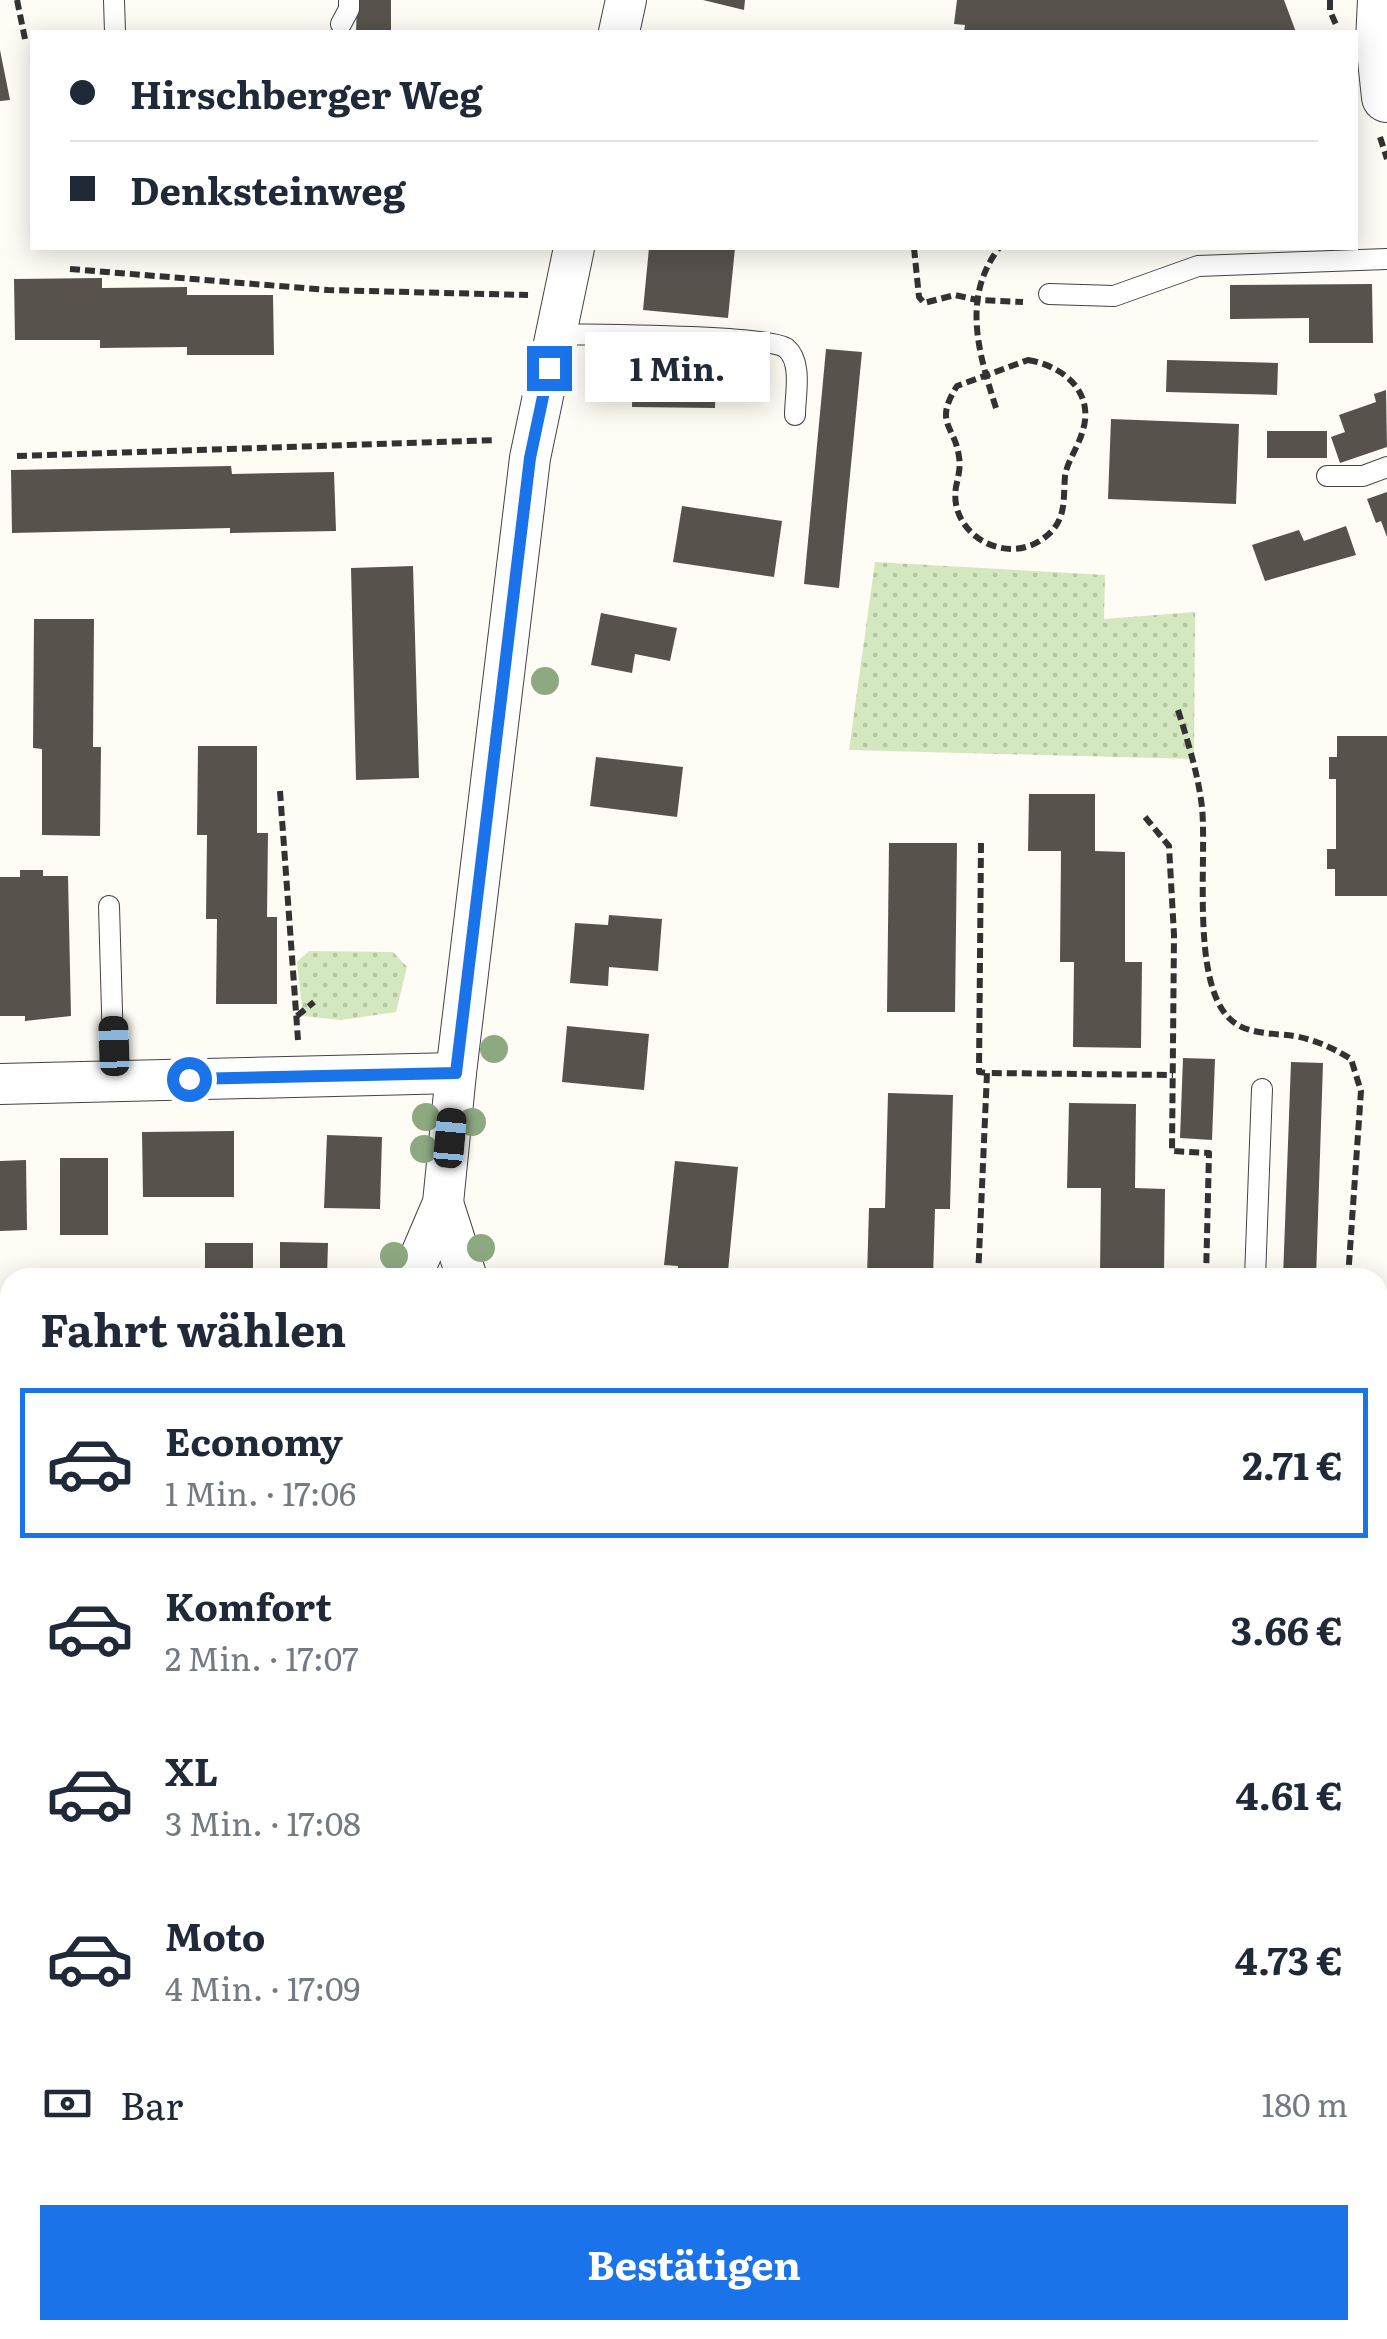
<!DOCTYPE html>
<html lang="de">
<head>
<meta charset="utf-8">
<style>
  :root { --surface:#fff; --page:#f2f2f3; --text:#1f2937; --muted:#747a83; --line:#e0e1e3; --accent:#1a73e8 }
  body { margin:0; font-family:Literata,serif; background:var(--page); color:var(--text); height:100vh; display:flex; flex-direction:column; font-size:38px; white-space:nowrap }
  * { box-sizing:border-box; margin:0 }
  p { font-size:32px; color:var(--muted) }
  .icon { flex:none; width:55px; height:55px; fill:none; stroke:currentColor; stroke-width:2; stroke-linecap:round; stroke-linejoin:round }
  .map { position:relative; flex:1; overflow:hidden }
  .details { position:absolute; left:0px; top:1268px; width:1388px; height:1072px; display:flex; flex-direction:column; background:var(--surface); border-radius:30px 30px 0 0; box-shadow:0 5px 25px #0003 }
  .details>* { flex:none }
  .banner { position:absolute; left:30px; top:30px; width:1328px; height:220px; border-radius:0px; box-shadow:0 5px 25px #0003; display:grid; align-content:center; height:220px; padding:0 40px; background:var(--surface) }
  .end { position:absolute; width:45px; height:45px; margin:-22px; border:12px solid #1a73e8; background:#fff; box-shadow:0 0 0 5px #fff }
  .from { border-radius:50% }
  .bubble { position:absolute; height:70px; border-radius:0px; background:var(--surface); box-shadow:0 5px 25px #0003; font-size:32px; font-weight:700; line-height:70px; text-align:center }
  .car { position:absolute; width:30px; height:60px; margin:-30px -15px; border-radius:12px; box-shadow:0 0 8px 2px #0007; background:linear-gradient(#222 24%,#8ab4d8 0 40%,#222 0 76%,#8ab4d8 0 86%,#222 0) }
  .banner b { display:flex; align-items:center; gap:35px; height:95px; font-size:38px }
  .banner b+b { border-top:2px solid var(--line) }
  .banner i { width:25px; height:25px; background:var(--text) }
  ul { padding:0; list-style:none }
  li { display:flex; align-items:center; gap:30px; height:150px; margin:0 20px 15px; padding:0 20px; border:5px solid transparent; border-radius:0px }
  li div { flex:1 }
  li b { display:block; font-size:38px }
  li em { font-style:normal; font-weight:700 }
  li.current { border-color:var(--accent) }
  li>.icon { width:90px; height:90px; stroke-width:1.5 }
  h2 { padding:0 40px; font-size:45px; line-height:120px }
  .pay { display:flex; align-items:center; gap:25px; height:110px; padding:0 40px; font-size:38px }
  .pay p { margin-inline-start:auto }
  .button { display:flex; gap:20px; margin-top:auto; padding:20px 40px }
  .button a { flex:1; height:115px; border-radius:0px; background:var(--accent); color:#fff; font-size:40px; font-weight:700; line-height:115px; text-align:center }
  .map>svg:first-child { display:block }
  .park { fill:url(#park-dots) }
  .building { fill:#58524d }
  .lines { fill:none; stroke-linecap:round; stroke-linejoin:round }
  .service-casing { stroke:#434343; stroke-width:22 }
  .minor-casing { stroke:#434343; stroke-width:42 }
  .tertiary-casing { stroke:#434343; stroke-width:52 }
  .secondary-casing { stroke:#323232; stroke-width:58 }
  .path { stroke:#323232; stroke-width:6; stroke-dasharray:10 5; stroke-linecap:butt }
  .service { stroke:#fff; stroke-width:20 }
  .minor { stroke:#fff; stroke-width:40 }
  .tertiary { stroke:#fff; stroke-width:50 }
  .secondary { stroke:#f9f2b4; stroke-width:55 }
  .tree { fill:#8da982 }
  .route { stroke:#1a73e8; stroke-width:12 }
</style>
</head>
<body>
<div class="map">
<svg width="1387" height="2339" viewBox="0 0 1387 2339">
  <defs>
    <pattern id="park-dots" width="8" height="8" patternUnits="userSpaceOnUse" patternTransform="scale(2.5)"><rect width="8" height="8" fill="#d4e8bf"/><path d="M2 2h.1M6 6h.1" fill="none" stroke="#b5c6a3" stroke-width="1.8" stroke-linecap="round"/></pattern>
  </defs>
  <rect width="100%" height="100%" fill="#fefcf5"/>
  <!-- park -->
  <g class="park">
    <polygon points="875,562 1105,575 1104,619 1195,612 1194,759 849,750"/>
    <polygon points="309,951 393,952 407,967 396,1012 341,1020 303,1016 297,962"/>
    <polygon points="1385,1625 1387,1739 1378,1740 1378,1626"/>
  </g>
  <!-- building -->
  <g class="building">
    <polygon points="357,0 391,0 391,32 356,32"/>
    <polygon points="703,0 745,0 744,10"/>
    <polygon points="957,0 1284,0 1296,32 964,32 965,25 954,24"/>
    <polygon points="0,50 10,100 0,101"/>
    <polygon points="649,248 735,248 728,318 643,310"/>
    <polygon points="102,278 102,288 187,287 187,295 273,295 274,355 187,355 187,347 100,348 100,340 15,340 14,279"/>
    <polygon points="1372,284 1373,343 1309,343 1309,318 1230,319 1230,285"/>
    <polygon points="826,349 862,352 839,588 804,584"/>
    <polygon points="633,355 716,356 715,408 632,407"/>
    <polygon points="1167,360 1278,363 1277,395 1166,392"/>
    <polygon points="1386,390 1387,447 1340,463 1331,437 1345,432 1339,415 1376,402 1374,394"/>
    <polygon points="1111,419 1239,424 1236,504 1108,499"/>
    <rect x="1267" y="431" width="60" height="27"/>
    <polygon points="231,466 232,474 334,472 336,531 230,533 230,528 12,533 11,470"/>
    <polygon points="1387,492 1387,537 1381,521 1376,523 1367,499"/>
    <polygon points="682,506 782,521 774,577 673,562"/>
    <polygon points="1346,526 1356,555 1265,581 1252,545 1299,530 1304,541"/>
    <polygon points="413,566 419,778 356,780 351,568"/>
    <polygon points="601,613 677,628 670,661 635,654 632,673 591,665"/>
    <polygon points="34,619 94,619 93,747 101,747 100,836 42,835 42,749 33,748"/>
    <polygon points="1337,736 1387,736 1387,896 1335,896 1335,869 1327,869 1327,849 1336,849 1336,779 1329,779 1329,757 1337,757"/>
    <polygon points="198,746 257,746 257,833 268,833 267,917 277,917 277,1004 216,1004 217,919 206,919 207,835 197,835"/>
    <polygon points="596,757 683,767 677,817 590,806"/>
    <polygon points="1029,794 1095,794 1095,851 1125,852 1125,962 1142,962 1141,1048 1073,1047 1074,962 1060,962 1061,851 1028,851"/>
    <polygon points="889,843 957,843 955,1012 887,1012"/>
    <polygon points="20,870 43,870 43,876 68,876 71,1016 25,1021 25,1016 0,1016 0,877 20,877"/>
    <polygon points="609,915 662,919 658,971 609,967 608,986 570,983 575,923 608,925"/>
    <polygon points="567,1026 649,1034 644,1090 562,1082"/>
    <polygon points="1183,1058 1215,1059 1212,1140 1180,1138"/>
    <polygon points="1291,1062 1323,1063 1316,1278 1283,1278"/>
    <polygon points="888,1093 953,1095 950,1209 935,1209 933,1278 867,1278 869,1208 885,1208"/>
    <polygon points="1069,1103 1136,1104 1135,1188 1165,1189 1164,1274 1100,1274 1101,1188 1067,1188"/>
    <polygon points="234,1131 234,1197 143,1197 142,1132"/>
    <polygon points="327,1135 382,1137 380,1209 324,1208"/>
    <rect x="60" y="1158" width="48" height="77"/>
    <polygon points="26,1160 27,1230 0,1231 0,1161"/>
    <polygon points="675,1161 738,1167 728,1271 741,1272 740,1278 677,1278 678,1266 664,1265"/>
    <polygon points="280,1242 328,1243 327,1278 280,1278"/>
    <rect x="205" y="1243" width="48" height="35"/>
    <polygon points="10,1509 10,1577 0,1578 0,1510"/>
    <polygon points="10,1723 10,1775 0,1781 0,1728"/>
    <polygon points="1378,2065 1387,2066 1387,2287 1378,2286"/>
    <polygon points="10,2126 10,2193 0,2186 0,2140"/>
  </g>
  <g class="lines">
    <!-- service casing -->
    <g class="service-casing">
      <g id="service">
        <polyline points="114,0 115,32"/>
        <polyline points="341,24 349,9 349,0"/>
        <polyline points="1049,294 1114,296 1198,266 1387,259"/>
        <path d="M556 334C590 335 769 335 786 348 803 362 795 395 795 415"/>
        <polyline points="1327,476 1363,476 1387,467"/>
        <polyline points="109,906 114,1081"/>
        <polyline points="1255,1278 1262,1089"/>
        <polyline points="1378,1552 1387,1553"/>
        <polyline points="1378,1834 1387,1834"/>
      </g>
    </g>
    <!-- minor casing -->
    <g class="minor-casing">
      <g id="minor">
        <polyline points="619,32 626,0"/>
        <polyline points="0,1084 456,1073"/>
        <polyline points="443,1203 467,1278"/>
        <polyline points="411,1278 443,1203 456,1073 530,458 574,248"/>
        <polyline points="1378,1437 1387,1435"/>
        <polyline points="0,1659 10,1658"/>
        <polyline points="0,1954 10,1938"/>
      </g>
    </g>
    <!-- tertiary casing -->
    <g class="tertiary-casing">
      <polyline id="tertiary" points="1383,0 1381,41 1387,97"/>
    </g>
    <!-- secondary casing -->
    <g class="secondary-casing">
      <polyline id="secondary" points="881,2339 924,2332 1173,2339"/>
    </g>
    <!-- path -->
    <g class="path">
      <polyline points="17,0 25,39"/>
      <polyline points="1330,0 1330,11 1337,27"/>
      <polyline points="1380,137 1387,159"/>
      <polyline points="914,248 919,297 924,303 955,295 977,300 1023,302"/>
      <polyline points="70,269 328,290 528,295"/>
      <path d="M1028 360C1064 366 1096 393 1082 433 1078 447 1067 462 1065 476 1063 501 1067 521 1044 538 1006 567 948 534 956 487 958 477 961 467 959 457 955 425 933 424 957 386Z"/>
      <path d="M996 408C979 354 961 298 999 248"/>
      <polyline points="17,456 496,440"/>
      <path d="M1178 710C1188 742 1198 774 1202 807 1207 860 1191 980 1229 1018 1245 1035 1274 1033 1294 1036 1316 1040 1333 1048 1351 1059L1361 1091 1348 1278"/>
      <polyline points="280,791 298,1040"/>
      <polyline points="1145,817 1169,846 1174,935 1172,1151 1209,1153 1206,1278"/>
      <polyline points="981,843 979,1072 987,1073"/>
      <polyline points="297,1016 314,1002"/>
      <polyline points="978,1278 987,1073 1173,1075"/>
    </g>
    <!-- service -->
    <use href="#service" class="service"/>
    <!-- minor -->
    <use href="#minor" class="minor"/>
    <!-- tertiary -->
    <use href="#tertiary" class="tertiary"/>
    <!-- secondary -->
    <use href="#secondary" class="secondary"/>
  </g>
  <!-- trees -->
  <g class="tree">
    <circle cx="545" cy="681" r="14"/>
    <circle cx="494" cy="1049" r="14"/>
    <circle cx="426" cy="1117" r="14"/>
    <circle cx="472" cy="1122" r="14"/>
    <circle cx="424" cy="1149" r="14"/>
    <circle cx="481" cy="1248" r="14"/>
    <circle cx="394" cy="1256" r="14"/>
  </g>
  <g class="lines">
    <!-- route -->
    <polyline class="route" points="189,1079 456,1073 530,458 549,368"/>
  </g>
</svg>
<i class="end from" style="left:189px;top:1079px"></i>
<i class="end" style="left:549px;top:368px"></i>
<div class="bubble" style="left:585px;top:332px;width:185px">1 Min.</div>
<i class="car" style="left:114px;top:1046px;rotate:358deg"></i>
<i class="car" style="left:450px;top:1138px;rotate:5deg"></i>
<div class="banner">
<b><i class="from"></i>Hirschberger Weg</b>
<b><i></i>Denksteinweg</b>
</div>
<section class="details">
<h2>Fahrt wählen</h2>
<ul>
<li class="current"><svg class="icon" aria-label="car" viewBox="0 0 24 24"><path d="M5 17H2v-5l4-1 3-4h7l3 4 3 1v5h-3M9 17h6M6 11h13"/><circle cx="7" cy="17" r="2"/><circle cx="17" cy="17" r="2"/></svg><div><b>Economy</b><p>1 Min. · 17:06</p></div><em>2.71 €</em></li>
<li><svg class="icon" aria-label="car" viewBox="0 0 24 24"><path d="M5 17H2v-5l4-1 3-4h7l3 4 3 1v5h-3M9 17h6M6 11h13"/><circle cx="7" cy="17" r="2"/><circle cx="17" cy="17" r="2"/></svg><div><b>Komfort</b><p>2 Min. · 17:07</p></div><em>3.66 €</em></li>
<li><svg class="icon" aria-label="car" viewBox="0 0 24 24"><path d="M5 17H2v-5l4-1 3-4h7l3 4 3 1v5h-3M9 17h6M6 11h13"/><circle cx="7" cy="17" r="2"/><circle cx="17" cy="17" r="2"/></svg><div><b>XL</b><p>3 Min. · 17:08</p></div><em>4.61 €</em></li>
<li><svg class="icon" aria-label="car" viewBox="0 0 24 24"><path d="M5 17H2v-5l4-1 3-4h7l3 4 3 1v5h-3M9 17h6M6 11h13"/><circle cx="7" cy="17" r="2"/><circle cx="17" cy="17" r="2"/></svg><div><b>Moto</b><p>4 Min. · 17:09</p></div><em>4.73 €</em></li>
</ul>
<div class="pay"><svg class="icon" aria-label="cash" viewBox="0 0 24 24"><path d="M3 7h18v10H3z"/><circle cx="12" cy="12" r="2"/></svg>Bar<p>180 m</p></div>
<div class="button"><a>Bestätigen</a></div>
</section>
</div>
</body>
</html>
